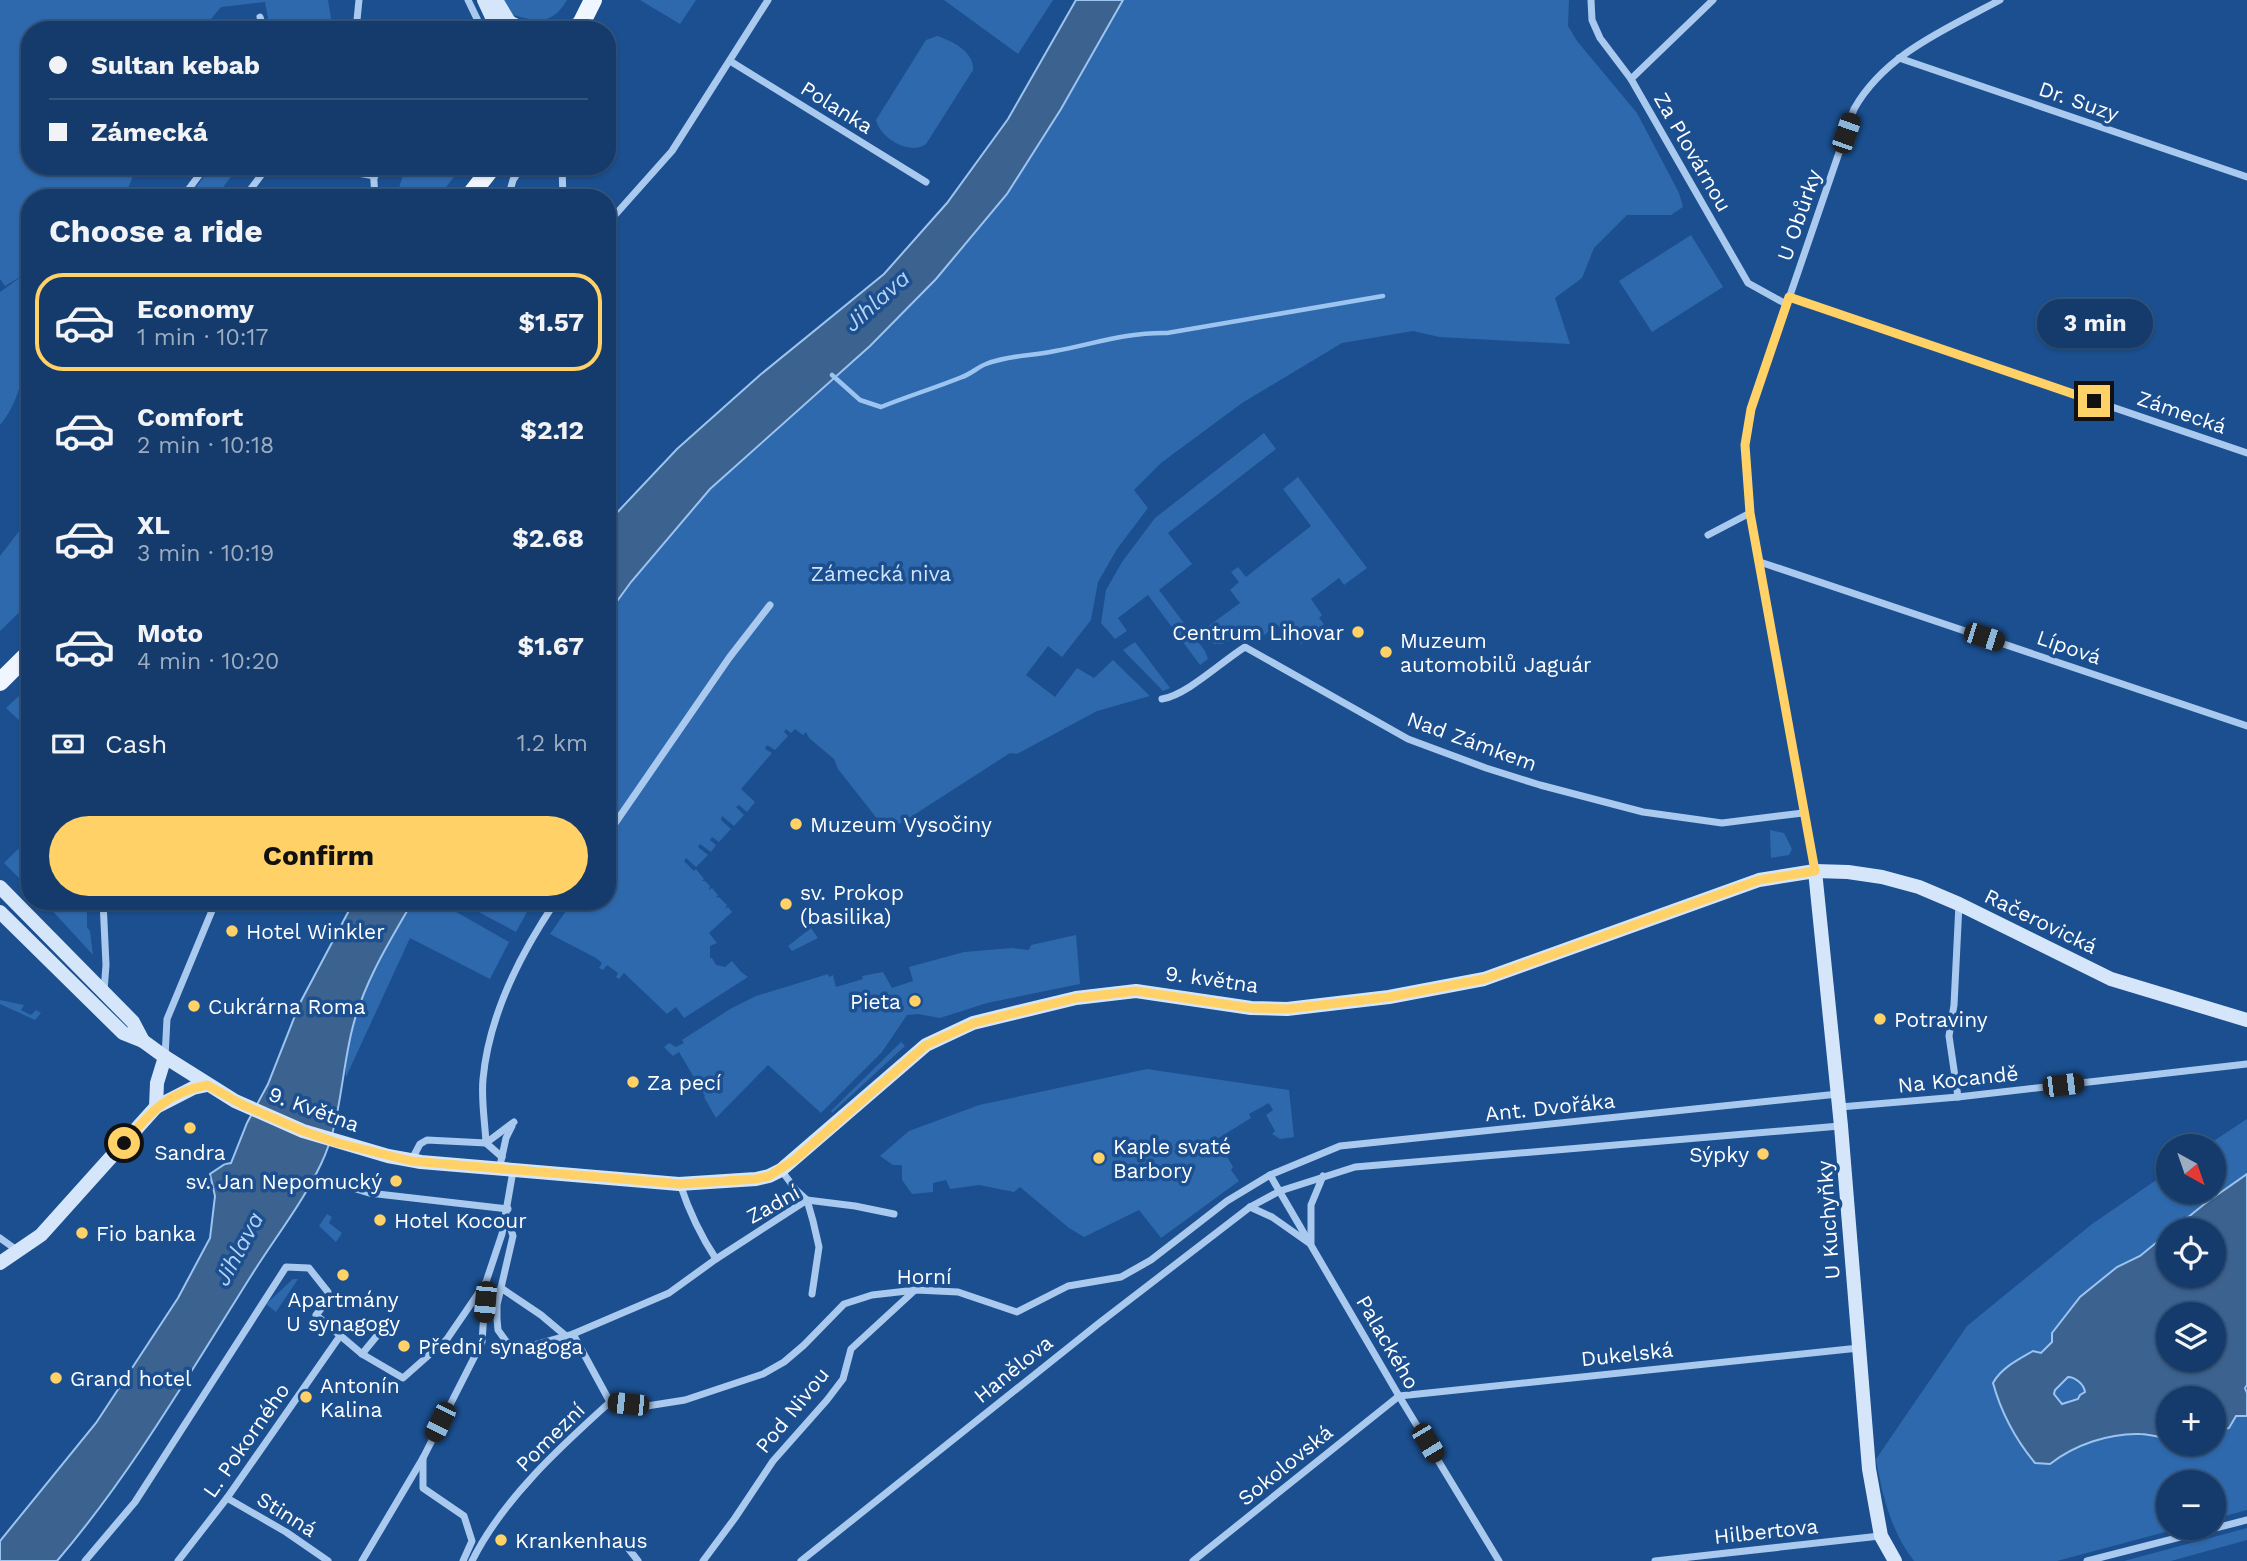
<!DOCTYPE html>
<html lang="en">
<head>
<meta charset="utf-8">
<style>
  :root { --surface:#143b6b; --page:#1d4271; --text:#f1f3f6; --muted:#9dadc1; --line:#33557e; --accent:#ffd166 }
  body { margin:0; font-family:"Work Sans",sans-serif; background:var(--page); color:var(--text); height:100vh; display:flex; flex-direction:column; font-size:26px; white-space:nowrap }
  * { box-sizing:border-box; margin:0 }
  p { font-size:23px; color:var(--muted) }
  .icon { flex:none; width:38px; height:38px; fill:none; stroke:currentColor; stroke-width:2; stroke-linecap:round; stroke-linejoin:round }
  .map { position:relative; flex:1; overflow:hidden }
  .sheet { position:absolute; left:21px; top:189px; width:595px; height:721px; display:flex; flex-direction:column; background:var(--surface); border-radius:28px; box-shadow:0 2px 5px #0004,0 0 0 2px var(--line) }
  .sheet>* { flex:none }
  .banner { position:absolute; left:21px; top:21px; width:595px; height:154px; border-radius:28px; box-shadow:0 2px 5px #0004,0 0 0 2px var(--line); display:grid; align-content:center; height:154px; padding:0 28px; background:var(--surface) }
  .needle { width:46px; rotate:140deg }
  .tools { position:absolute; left:2156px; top:1134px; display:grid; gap:14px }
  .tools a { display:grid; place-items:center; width:70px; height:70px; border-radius:50%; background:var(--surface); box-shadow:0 2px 5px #0004,0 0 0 2px var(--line); font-size:35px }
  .end { position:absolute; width:32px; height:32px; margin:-16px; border:9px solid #ffd166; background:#111; box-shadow:0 0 0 4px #111 }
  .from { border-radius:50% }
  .bubble { position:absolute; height:49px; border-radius:24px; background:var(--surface); box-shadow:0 2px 5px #0004,0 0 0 2px var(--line); font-size:23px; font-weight:700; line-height:49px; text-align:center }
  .car { position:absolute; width:21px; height:42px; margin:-21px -10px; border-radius:9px; box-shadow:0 0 5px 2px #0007; background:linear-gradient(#222 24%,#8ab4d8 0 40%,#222 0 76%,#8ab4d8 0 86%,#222 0) }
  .banner b { display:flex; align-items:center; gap:24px; height:66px; font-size:26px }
  .banner b+b { border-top:2px solid var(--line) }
  .banner i { width:18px; height:18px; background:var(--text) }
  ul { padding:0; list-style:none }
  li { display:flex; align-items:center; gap:21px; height:98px; margin:0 14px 10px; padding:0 14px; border:4px solid transparent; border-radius:28px }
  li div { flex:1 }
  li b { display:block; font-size:26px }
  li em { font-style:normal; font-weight:700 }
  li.selected { border-color:var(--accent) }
  li>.icon { width:63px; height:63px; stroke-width:1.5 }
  h2 { padding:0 28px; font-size:32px; line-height:84px }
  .pay { display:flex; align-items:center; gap:18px; height:77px; padding:0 28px; font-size:26px }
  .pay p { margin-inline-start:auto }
  .cta { display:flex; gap:14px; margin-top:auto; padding:14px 28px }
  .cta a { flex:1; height:80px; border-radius:42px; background:var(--accent); color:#111; font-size:28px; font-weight:700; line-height:80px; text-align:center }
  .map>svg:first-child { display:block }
  .green { fill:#2e69ad }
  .water { fill:#3c6290; stroke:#9cc4f0; stroke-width:2; fill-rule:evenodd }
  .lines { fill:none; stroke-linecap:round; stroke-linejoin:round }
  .stream { stroke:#9cc4f0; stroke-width:4.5 }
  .street { stroke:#a9c9ee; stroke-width:7 }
  .secondary { stroke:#d6e6fa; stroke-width:14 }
  .primary { stroke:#f0f6ff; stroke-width:18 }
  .route { stroke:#ffd166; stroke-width:9 }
  .poi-dot { fill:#ffd166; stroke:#1b4f8f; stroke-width:2.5 }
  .labels { text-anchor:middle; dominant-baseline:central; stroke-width:7; stroke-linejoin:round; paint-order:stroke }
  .street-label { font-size:21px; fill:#fff; stroke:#1b4f8f }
  .park-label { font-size:21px; fill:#cfe3fa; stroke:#1b4f8f }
  .poi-label { font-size:21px; fill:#fff; stroke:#1b4f8f; text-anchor:start }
  .water-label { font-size:23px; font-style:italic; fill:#b5d3f5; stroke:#1b4f8f }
</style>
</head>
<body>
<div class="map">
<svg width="2247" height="1561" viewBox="0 0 2247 1561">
  <rect width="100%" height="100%" fill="#1b4f8f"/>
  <!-- green -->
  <g class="green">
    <path d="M0 0H328L333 30H270L265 2 221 7 202 30H30V166H137L124 198H30C30 261 42 376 0 425V292L25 274 5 286 0 279Z"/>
    <path d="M504 0H567C552 25 539 22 513 15Z"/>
    <polygon points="640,0 696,0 680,24"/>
    <polygon points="944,0 1053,0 1018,54"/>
    <polygon points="1123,0 1569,0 1568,26 1577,41 1637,113 1679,193 1683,207 1671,215 1627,215 1594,248 1582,278 1555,298 1570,344 1439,337 1413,331 1342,343 1242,403 1161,463 1134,490 1148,508 1117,549 1098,582 1091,620 1062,657 1048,646 1026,675 1055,697 1077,668 1094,678 1113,660 1150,696 1097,711 1017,754 1010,753 903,822 886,830 838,769 834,759 809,738 806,732 803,735 795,729 791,733 786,729 784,732 788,736 775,750 767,745 765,749 772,753 741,789 755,802 747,812 739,805 736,807 744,815 734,826 722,816 721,820 731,829 719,842 712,837 710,840 716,845 711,852 700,844 698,847 708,855 696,867 686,858 684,861 694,871 696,869 704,879 702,881 705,881 710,886 709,890 712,888 718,895 716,898 719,897 727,905 725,909 728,907 732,912 709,933 717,943 710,946 710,958 712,958 716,965 725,967 732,961 741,972 748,977 684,1018 676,1007 667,1014 624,973 619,979 616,977 618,973 607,965 603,970 599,968 602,963 596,958 550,934 573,901 607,901 607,615 631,582 710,489 870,346 936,279 1007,194 1061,109"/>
    <path d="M937 36C953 41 974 52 973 70L926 144C910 156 880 138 876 120L926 40Z"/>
    <polygon points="212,166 239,166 215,198 188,198"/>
    <polygon points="410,166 462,166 438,198 396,198 402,178"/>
    <polygon points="1691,235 1723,287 1652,332 1619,281"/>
    <polygon points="1264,433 1276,449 1168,533 1192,564 1159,590 1205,651 1208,659 1200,665 1148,595 1118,618 1127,631 1115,639 1101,623 1106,590 1122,562 1155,518"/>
    <path d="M1298 477 1367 568 1344 585 1339 578 1311 599 1322 615 1319 618 1324 624 1301 644 1276 624C1264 637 1254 646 1237 636L1223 644H1214L1203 630 1240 603 1230 590 1239 582 1231 572 1238 567 1246 577 1311 526 1283 489Z"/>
    <polygon points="30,517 30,602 0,631 0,556"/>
    <polygon points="1135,642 1170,688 1163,691 1123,650"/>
    <polygon points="23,692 28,697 24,725 6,708"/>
    <polygon points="1770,830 1784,833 1792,849 1789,855 1771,858"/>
    <polygon points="18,849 30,861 30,884 27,886 4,863"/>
    <polygon points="54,901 80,901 87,909 87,927 90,931 93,955 48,906"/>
    <path d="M413 901H437L509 942 490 979 410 938 346 1077C340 1024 387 946 413 901Z"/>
    <polygon points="458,901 533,901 516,932"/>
    <polygon points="811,928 818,938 792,951 788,946"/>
    <polygon points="1076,935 1080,984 987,1003 940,1018 918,1014 907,1015 882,1052 821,1113 768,1065 716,1118 704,1097 705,1096 679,1052 673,1056 664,1047 669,1043 676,1047 684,1043 682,1040 730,1009 756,996 828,974 829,977 833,975 836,987 863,979 862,976 883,972 892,988 913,981 909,967 964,952 1012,948 1029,950 1031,945"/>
    <polygon points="0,1000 24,1005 21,1010 31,1015 36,1010 41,1013 35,1020 0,1004"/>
    <polygon points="901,1042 905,1046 832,1113 831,1111"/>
    <polygon points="1147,1069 1289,1090 1294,1137 1280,1139 1272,1134 1275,1131 1266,1115 1273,1110 1269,1103 1249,1114 1251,1118 1217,1139 1233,1167 1231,1170 1239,1181 1161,1238 1139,1210 1084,1237 1069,1228 1020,1187 1014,1192 979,1185 950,1189 946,1180 933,1183 933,1192 912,1194 902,1180 902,1165 893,1165 880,1156 909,1131 979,1105"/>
    <path d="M2247 1119V1174L2207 1202 2172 1230H2168V1233L2140 1256 2117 1267 2080 1297 2052 1333V1342L2041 1353 2033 1351C2019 1359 2001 1368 1993 1383 2001 1412 2016 1440 2035 1463L2050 1464C2074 1445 2109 1433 2140 1434 2149 1434 2159 1437 2168 1439V1444H2214V1432L2229 1428 2236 1416H2247V1510L2214 1519V1482H2168V1528H2180L2057 1561H1914C1891 1532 1882 1494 1876 1459L1967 1326 2092 1224 2168 1172V1192H2214V1146H2206Z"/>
    <polygon points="327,1214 332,1217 329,1223 342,1233 336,1242 319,1226"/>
    <polygon points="293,1279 298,1279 276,1312 266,1304"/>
    <path d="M2068 1377C2076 1377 2084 1384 2085 1392L2079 1399 2061 1404 2054 1394 2055 1390Z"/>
    <polygon points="2247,1528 2247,1540 2171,1561 2124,1561"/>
  </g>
  <!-- water -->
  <g class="water">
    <polygon points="1076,0 1123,0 1061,109 1007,194 936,279 870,346 710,489 631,582 607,615 607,524 611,519 677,449 760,375 884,274 947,203 1008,119"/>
    <path d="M354 901H413C389 942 363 984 352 1030 341 1074 341 1123 321 1164 302 1204 274 1239 251 1276 189 1374 132 1473 57 1561H0V1541L96 1423 178 1298 210 1238 215 1196 210 1174 225 1164 231 1163 247 1123 268 1084 300 1003Z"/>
    <path d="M2247 1174V1385L2245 1388 2247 1393V1416H2236L2229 1428 2214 1432V1398H2168V1439C2159 1437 2149 1434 2140 1434 2109 1433 2074 1445 2050 1464L2035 1463C2016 1440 2001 1412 1993 1383 2001 1368 2019 1359 2033 1351L2041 1353 2052 1342V1333L2080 1297 2117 1267 2140 1256 2168 1233V1276H2214V1230H2172L2207 1202ZM2168 1314H2214V1360H2168ZM2068 1377C2075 1377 2084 1384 2085 1392L2080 1395 2078 1399 2062 1404 2054 1394 2055 1390Z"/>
  </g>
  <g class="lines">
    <!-- stream -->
    <path class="stream" d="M832 375 860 400 881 407C908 396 935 388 962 377 971 374 978 367 986 364 1008 355 1032 356 1055 351 1093 344 1128 332 1167 333L1383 296"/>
    <!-- street -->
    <g class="street">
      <polyline points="468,0 480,25"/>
      <polyline points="1591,0 1592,20 1600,38 1631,79 1748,283 1786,304"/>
      <polyline points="260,17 264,30"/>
      <polyline points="356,30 359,0"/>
      <polyline points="1899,58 2247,177"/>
      <polyline points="730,61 926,182"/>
      <polyline points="1631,79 1713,0"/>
      <polyline points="344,166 352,172 375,176"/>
      <polyline points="373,166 375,198"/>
      <polyline points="562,166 563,198"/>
      <polyline points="182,198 206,166"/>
      <polyline points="244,198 268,166"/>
      <polyline points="508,198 513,180 522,166"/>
      <polyline points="607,224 672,151 768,0"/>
      <polyline points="1789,297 2247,453"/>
      <polyline points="1708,535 1750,513"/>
      <polyline points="1760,562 2247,726"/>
      <path d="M1162 699C1187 695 1221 662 1245 647L1408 739 1486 768 1540 785 1643 812 1722 823 1803 813"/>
      <polyline points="607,835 729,658 770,605"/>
      <path d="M1815 871 1750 513 1745 445 1751 409 1854 109C1885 54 1946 29 2000 0"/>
      <polyline points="103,901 106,965 104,991"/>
      <polyline points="165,1057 167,1019 216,901"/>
      <polyline points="1958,1097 1949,1036 1954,1005 1959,904"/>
      <polyline points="1840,1107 1958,1097 2247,1064"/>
      <polyline points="502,1157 486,1143 514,1122"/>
      <path d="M411 1161 420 1144 427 1140 486 1143C485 1122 481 1100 483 1079 489 1014 520 954 556 901"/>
      <polyline points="501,1161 506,1138 512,1126"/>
      <polyline points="781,1170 796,1190 807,1200 813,1221 819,1247 812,1294"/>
      <polyline points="1270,1175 1399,1396 1499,1561"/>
      <path d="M680 1184C689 1211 700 1235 716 1259"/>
      <polyline points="346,1186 369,1193 508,1209"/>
      <polyline points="1250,1207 1272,1217 1309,1243"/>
      <polyline points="507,1216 513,1236 497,1305 497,1319 498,1330 511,1348 523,1348 573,1334 669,1293 716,1259 807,1200 855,1206 894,1214"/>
      <polyline points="0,1238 18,1251"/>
      <polyline points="1311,1243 1311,1205 1323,1176"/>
      <polyline points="501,1288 541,1315 566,1336"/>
      <polyline points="573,1334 610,1402"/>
      <polyline points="362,1354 389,1321"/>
      <polyline points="610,1402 647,1406 685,1400 763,1374 784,1362 804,1345 844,1304 872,1295 916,1290 958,1292 1017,1312 1068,1286 1121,1277 1151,1260 1227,1201 1270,1175 1340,1146 1838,1094"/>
      <polyline points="423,1458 423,1488 464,1516 472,1541 463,1561"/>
      <polyline points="227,1498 286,1532 328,1561"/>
      <polyline points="628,1548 638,1561"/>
      <polyline points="85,1561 135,1502 286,1267 309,1268 328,1292 328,1300 316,1315 362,1354 403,1378 447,1339 486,1282"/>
      <polyline points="178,1561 227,1498 340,1336"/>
      <polyline points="362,1561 423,1458 482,1342 486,1282 502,1234 513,1171"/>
      <path d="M472 1561C503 1499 559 1448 610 1402"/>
      <polyline points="703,1561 735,1518 773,1461 827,1400 843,1379 851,1349 915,1290"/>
      <polyline points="801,1561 1098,1324 1250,1207 1280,1191 1355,1167 1840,1126"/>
      <polyline points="1193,1561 1399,1396 1859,1348"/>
      <polyline points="1655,1561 1880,1536"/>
      <polyline points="2087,1561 2247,1520"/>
    </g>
    <!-- secondary -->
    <g class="secondary">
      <polyline points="484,0 498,30"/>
      <polyline points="496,0 514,30"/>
      <polyline points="507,21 519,27 535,30"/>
      <polyline points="554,30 581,24"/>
      <polyline points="1815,871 1841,1126 1869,1469 1881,1536 1895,1561"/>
      <polyline points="0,887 133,1022 143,1041 165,1057 235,1101 303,1131 388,1156 421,1162 679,1184 756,1179 769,1176 781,1170 926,1045 973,1023 1076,998 1136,991 1251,1008 1287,1009 1389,997 1484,979 1759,880 1815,871 1848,872 1882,877 1919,887 1959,904 2111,979 2247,1020"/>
      <polyline points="0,912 123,1033 143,1041"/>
      <polyline points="156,1107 193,1088 207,1085"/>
      <polyline points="0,1263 41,1235 156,1107 157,1083 165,1057"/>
    </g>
    <!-- primary -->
    <g class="primary">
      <polyline points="578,30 593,0"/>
      <polyline points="468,198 493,166"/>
      <polyline points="0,682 30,652"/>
    </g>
  </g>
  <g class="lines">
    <!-- route -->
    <path class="route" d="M124 1143C150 1113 166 1093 207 1085L243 1105 303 1131 338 1143 411 1161 680 1184 756 1179 769 1176 794 1160 926 1045 974 1023 1076 998 1136 991 1251 1008 1287 1009 1389 997 1484 979 1759 880 1815 871 1750 513 1745 445 1751 409 1789 297 2094 401"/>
  </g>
  <!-- markers -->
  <g class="poi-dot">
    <circle cx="1358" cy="632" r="7"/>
    <circle cx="1386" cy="652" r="7"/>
    <circle cx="796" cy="824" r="7"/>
    <circle cx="786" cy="904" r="7"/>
    <circle cx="232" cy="931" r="7"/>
    <circle cx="915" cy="1001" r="7"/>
    <circle cx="194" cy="1006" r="7"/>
    <circle cx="1880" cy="1019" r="7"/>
    <circle cx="633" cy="1082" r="7"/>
    <circle cx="190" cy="1128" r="7"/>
    <circle cx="1763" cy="1154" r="7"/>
    <circle cx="1099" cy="1158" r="7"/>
    <circle cx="396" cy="1181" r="7"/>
    <circle cx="380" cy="1220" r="7"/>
    <circle cx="82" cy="1233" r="7"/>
    <circle cx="343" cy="1275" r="7"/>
    <circle cx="404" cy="1346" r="7"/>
    <circle cx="56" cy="1378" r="7"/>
    <circle cx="306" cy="1397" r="7"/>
    <circle cx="501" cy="1540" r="7"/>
  </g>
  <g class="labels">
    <!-- street labels -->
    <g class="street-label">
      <text transform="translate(2079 101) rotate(19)">Dr. Suzy</text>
      <text transform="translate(837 107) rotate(32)">Polanka</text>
      <text transform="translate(1693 152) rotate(60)">Za Plovárnou</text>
      <text transform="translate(1799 215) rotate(-71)">U Obůrky</text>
      <text transform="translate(2182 412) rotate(19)">Zámecká</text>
      <text transform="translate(2069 647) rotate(19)">Lípová</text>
      <text transform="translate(1472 741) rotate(20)">Nad Zámkem</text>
      <text transform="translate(2041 921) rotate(26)">Račerovická</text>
      <text transform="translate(1212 979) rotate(8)">9. května</text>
      <text transform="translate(1958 1079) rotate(-6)">Na Kocandě</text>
      <text transform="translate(1550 1107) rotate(-6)">Ant. Dvořáka</text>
      <text transform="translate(314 1109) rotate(20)">9. Května</text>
      <text transform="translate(773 1204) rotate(-29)">Zadní</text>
      <text transform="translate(1828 1220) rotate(-94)">U Kuchyňky</text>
      <text x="924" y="1276">Horní</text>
      <text transform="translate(1388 1342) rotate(60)">Palackého</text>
      <text transform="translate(1627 1354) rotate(-6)">Dukelská</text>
      <text transform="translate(1013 1369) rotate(-39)">Hanělova</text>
      <text transform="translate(792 1410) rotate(-51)">Pod Nivou</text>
      <text transform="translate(550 1437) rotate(-45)">Pomezní</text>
      <text transform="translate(246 1440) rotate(-55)">L. Pokorného</text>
      <text transform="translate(1285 1465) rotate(-39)">Sokolovská</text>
      <text transform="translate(287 1514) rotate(32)">Stinná</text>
      <text transform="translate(1766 1531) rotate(-6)">Hilbertova</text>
    </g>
    <!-- park labels -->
    <g class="park-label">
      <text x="881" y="573">Zámecká niva</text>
    </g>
    <!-- poi labels -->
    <g class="poi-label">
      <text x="1344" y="632" text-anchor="end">Centrum Lihovar</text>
      <text x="1400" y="640">Muzeum<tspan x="1400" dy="24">automobilů Jaguár</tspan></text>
      <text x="810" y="824">Muzeum Vysočiny</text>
      <text x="800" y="892">sv. Prokop<tspan x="800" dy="24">(basilika)</tspan></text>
      <text x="246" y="931">Hotel Winkler</text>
      <text x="901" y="1001" text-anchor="end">Pieta</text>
      <text x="208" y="1006">Cukrárna Roma</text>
      <text x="1894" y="1019">Potraviny</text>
      <text x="647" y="1082">Za pecí</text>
      <text x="1113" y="1146">Kaple svaté<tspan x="1113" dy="24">Barbory</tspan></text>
      <text x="190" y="1152" text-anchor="middle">Sandra</text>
      <text x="1749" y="1154" text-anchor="end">Sýpky</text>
      <text x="382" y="1181" text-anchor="end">sv. Jan Nepomucký</text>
      <text x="394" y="1220">Hotel Kocour</text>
      <text x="96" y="1233">Fio banka</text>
      <text x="343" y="1299" text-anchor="middle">Apartmány<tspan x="343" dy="24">U synagogy</tspan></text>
      <text x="418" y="1346">Přední synagoga</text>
      <text x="70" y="1378">Grand hotel</text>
      <text x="320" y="1385">Antonín<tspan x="320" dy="24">Kalina</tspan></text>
      <text x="515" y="1540">Krankenhaus</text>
    </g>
    <!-- water labels -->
    <g class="water-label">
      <text transform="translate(877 301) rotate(-42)">Jihlava</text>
      <text transform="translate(239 1249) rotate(-62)">Jihlava</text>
    </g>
  </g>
</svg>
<div class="tools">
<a><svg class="needle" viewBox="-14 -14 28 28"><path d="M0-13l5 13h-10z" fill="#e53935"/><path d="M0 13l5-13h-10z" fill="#9dadc1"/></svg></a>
<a><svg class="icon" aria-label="locate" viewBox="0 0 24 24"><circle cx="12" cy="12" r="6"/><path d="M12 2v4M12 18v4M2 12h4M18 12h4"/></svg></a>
<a><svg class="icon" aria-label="layers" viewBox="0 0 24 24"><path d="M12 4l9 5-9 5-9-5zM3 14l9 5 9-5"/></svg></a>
<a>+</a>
<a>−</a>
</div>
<i class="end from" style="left:124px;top:1143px"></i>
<i class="end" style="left:2094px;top:401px"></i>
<div class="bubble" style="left:2037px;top:299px;width:116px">3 min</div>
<i class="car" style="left:1846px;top:133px;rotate:19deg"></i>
<i class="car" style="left:1984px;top:637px;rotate:108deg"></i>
<i class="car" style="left:2063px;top:1085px;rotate:83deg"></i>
<i class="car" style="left:485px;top:1302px;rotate:185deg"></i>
<i class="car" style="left:628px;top:1404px;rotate:276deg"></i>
<i class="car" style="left:440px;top:1422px;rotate:206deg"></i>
<i class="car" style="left:1428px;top:1443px;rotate:149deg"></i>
<div class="banner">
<b><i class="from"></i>Sultan kebab</b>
<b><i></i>Zámecká</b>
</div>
<section class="sheet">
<h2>Choose a ride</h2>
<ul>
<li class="selected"><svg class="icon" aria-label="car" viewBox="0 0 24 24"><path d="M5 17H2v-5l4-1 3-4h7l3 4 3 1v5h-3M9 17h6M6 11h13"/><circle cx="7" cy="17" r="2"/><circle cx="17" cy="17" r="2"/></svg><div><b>Economy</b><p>1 min · 10:17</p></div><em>$1.57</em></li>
<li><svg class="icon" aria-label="car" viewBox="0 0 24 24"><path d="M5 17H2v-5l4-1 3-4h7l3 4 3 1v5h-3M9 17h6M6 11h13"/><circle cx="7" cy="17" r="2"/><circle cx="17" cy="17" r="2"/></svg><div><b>Comfort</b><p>2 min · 10:18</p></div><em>$2.12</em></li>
<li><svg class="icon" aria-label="car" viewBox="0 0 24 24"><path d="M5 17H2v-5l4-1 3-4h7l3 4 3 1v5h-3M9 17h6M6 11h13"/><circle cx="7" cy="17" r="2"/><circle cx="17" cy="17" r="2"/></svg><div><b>XL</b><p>3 min · 10:19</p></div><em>$2.68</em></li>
<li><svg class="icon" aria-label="car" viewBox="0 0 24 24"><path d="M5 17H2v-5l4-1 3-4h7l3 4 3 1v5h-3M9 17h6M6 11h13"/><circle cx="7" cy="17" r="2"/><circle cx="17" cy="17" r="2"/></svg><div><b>Moto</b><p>4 min · 10:20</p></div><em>$1.67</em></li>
</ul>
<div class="pay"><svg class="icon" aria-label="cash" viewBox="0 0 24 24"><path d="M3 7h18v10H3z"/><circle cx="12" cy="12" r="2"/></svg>Cash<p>1.2 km</p></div>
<div class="cta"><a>Confirm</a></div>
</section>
</div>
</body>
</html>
